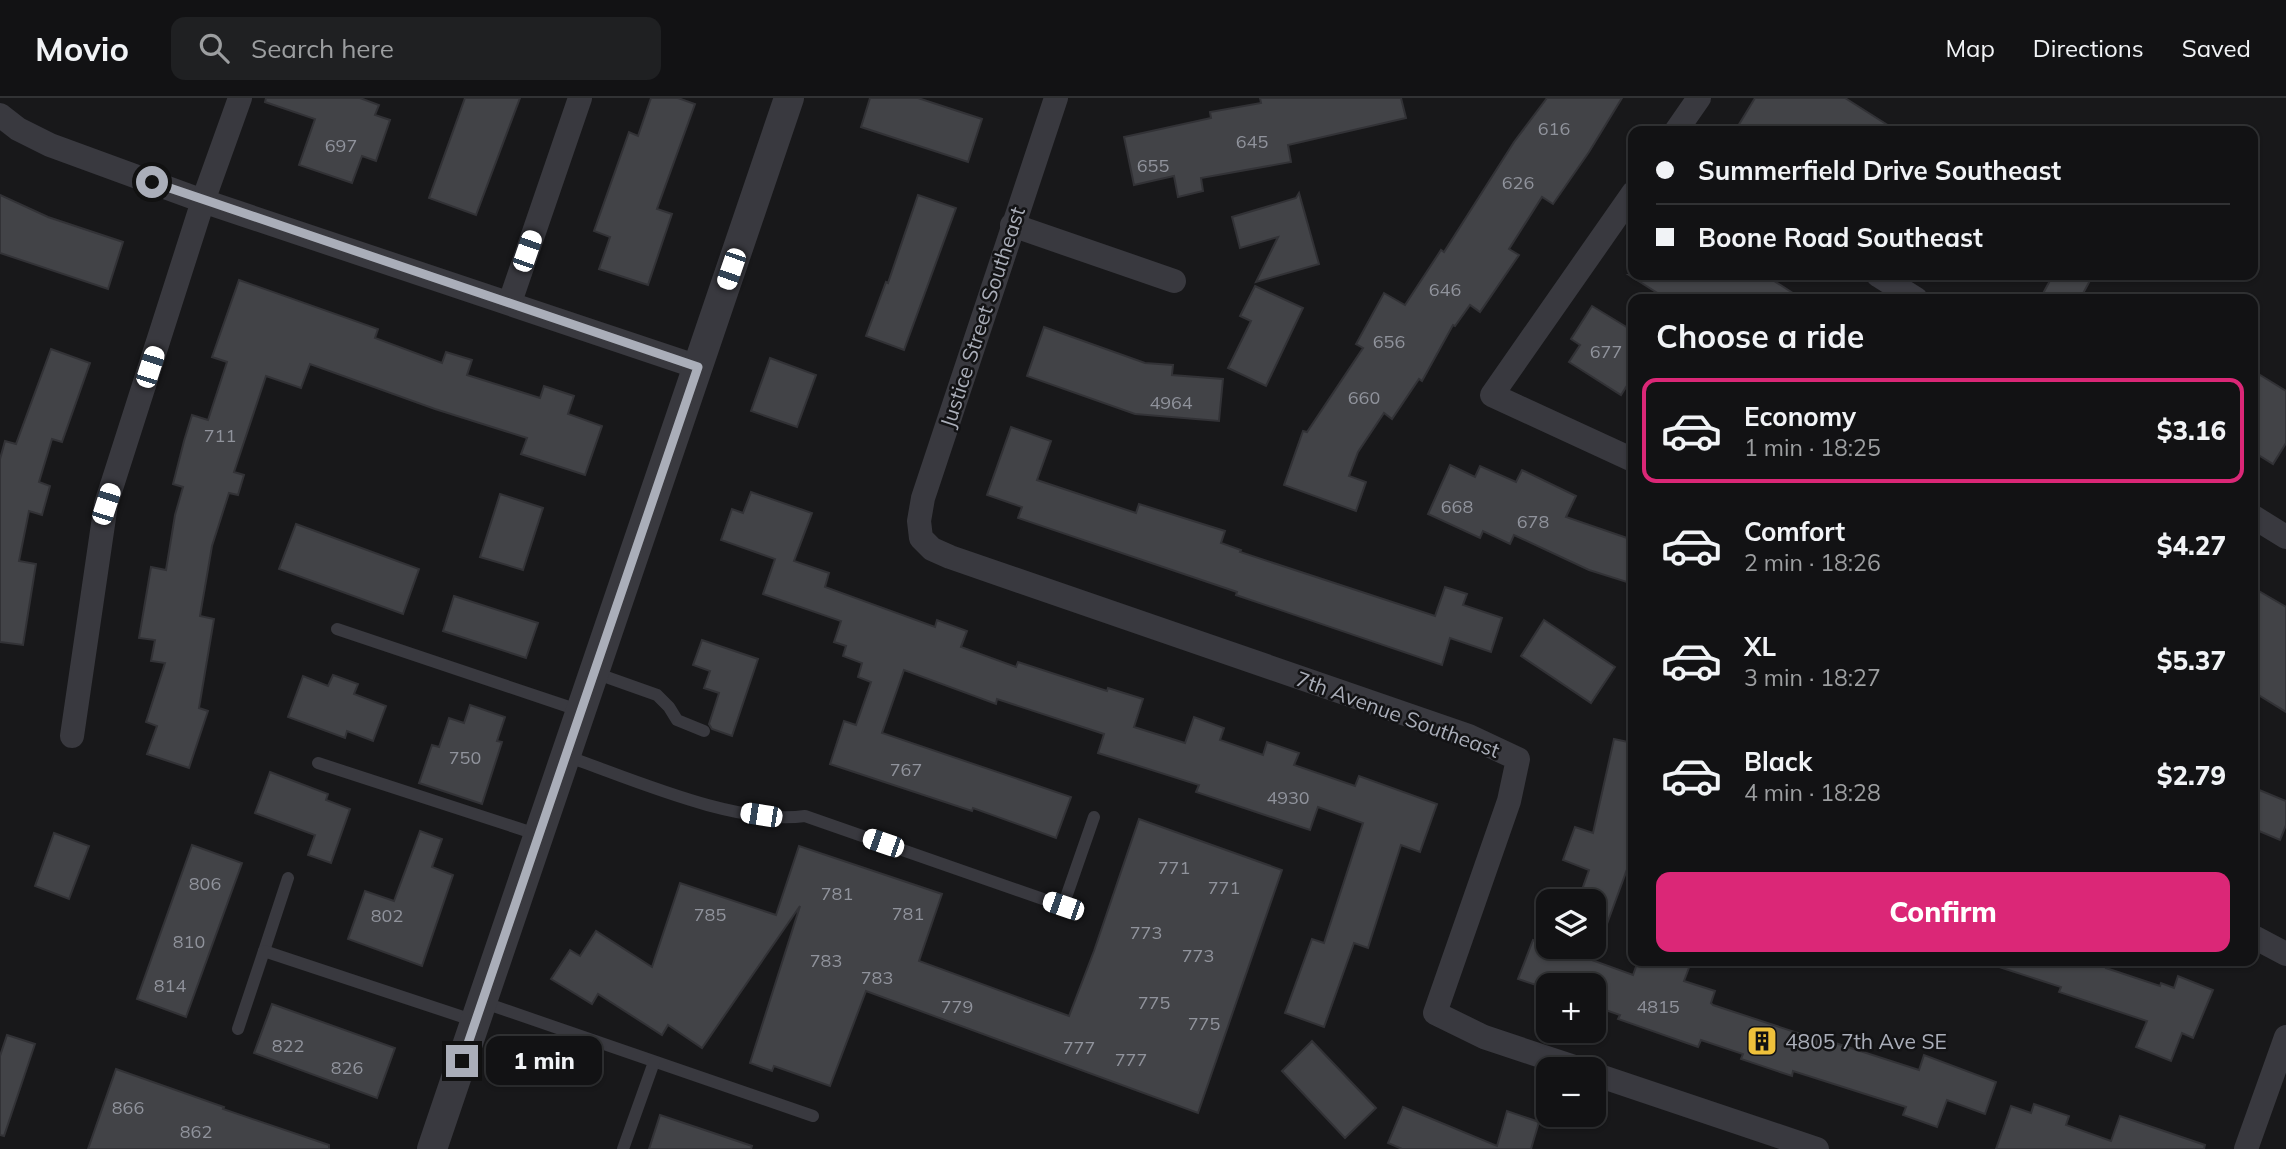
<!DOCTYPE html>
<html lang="en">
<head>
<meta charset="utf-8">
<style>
  :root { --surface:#121214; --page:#1f2022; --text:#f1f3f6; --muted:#9c9ea0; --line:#313234; --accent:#db2777 }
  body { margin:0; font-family:Mulish,sans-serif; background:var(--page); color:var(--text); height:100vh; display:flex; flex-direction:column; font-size:26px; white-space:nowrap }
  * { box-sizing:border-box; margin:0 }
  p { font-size:23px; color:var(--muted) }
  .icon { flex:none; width:38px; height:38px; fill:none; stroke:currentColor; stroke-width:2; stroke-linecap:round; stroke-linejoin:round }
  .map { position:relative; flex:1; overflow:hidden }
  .side { position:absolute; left:1628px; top:196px; width:630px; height:672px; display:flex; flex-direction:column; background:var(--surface); border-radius:14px; box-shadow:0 2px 5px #0004,0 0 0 2px var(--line) }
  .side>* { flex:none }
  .banner { position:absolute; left:1628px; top:28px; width:630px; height:154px; border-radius:14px; box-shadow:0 2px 5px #0004,0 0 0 2px var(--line); display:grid; align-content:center; height:154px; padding:0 28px; background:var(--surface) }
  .fabs { position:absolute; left:1536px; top:791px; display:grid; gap:14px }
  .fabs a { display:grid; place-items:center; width:70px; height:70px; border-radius:14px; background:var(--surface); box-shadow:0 2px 5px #0004,0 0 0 2px var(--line); font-size:35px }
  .end { position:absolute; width:32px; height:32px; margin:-16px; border:9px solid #aaaeb9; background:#111; box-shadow:0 0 0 4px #111 }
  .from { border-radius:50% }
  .bubble { position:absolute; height:49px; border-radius:14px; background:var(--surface); box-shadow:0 2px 5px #0004,0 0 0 2px var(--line); font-size:23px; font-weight:800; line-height:49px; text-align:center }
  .car { position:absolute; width:21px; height:42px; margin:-21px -10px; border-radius:9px; box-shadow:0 0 5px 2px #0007; background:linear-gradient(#fff 24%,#345 0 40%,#fff 0 76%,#345 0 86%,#fff 0) }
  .banner b { display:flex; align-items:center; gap:24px; height:66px; font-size:26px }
  .banner b+b { border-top:2px solid var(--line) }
  .banner i { width:18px; height:18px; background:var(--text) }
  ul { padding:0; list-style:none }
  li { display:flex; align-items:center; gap:21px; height:105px; margin:0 14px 10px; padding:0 14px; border:4px solid transparent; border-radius:14px }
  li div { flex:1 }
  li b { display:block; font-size:26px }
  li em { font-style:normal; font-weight:800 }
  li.selected { border-color:var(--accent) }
  li>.icon { width:63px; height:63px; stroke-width:1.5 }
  h2 { padding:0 28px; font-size:32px; line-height:84px }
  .button { display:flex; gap:14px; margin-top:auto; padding:14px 28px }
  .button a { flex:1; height:80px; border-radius:14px; background:var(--accent); color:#fff; font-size:28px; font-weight:800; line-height:80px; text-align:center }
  header { display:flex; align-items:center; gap:42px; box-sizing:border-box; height:98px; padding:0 35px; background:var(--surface); border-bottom:2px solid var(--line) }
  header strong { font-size:33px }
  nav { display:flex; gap:38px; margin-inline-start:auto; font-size:24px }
  .search { width:490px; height:63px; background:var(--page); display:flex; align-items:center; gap:18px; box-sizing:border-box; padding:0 24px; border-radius:14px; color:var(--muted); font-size:26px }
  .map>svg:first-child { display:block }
  .building { fill:#424347; stroke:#323236; stroke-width:2 }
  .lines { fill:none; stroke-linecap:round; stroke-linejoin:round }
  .service { stroke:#39393f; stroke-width:12 }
  .minor { stroke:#39393f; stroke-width:24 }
  .tertiary { stroke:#39393f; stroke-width:30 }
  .route { stroke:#aaaeb9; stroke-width:9 }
  .labels { text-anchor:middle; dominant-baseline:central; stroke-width:5; stroke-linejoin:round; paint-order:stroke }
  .number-label { font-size:18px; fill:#90939c }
  .street-label { font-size:21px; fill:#aaaeb9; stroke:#131315 }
  .poi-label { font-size:21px; fill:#aaaeb9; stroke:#131315; text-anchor:start }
</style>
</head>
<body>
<header>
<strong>Movio</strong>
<div class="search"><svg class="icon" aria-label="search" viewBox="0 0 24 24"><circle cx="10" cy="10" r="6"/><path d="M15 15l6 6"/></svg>Search here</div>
<nav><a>Map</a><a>Directions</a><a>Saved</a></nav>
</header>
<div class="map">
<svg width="2286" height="1051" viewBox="0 0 2286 1051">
  <rect width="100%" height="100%" fill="#18181a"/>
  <!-- building -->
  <g class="building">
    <polygon points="266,0 360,0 379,7 375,17 390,22 376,63 362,58 352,85 299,67 315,21 265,4"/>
    <polygon points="465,0 520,0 476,117 429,100"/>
    <polygon points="651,0 678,0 695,6 657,111 672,116 648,187 599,171 610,139 594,133 629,34 638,38"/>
    <polygon points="870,0 918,0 982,21 968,64 861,29"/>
    <polygon points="1260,0 1401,0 1406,20 1288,47 1291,64 1201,80 1203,93 1178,99 1174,78 1134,87 1124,39 1211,20 1210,14 1261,5"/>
    <polygon points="1547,0 1622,0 1589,54 1553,106 1542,99 1509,151 1519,157 1480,214 1470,207 1455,228 1453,227 1422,283 1419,281 1392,321 1384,315 1358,354 1349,378 1366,384 1356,413 1284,387 1303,333 1307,334 1363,250 1356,246 1384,195 1405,207 1441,152 1444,154 1514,44"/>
    <polygon points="1755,0 1845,0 1897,33 1735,33"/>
    <polygon points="1299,95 1319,166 1256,184 1278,139 1240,150 1232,119 1296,100"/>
    <polygon points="0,97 48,119 123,144 108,191 0,155"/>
    <polygon points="918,97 956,110 904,252 866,238 886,184 888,185"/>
    <polygon points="1629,177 1765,177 1802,201 1667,201"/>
    <polygon points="2053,177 2093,177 2080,201 2040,201"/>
    <polygon points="239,182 378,231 375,240 442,265 446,254 472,262 467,277 540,300 544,288 574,298 568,316 602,328 585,377 521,356 527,340 435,311 310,266 301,290 266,278 234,374 244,377 238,397 229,395 212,448 200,518 214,521 199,610 208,613 189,670 147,656 157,628 146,624 165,565 151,563 155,542 139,540 151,469 166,472 175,417 183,389 173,386 184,343 192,317 208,322 227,264 212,259"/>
    <polygon points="1255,188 1303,210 1266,288 1228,270 1251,223 1240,218"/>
    <polygon points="1592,208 1633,233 1633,278 1621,297 1569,264 1580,247 1571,241"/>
    <polygon points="1044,229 1145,265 1173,267 1172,277 1223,281 1219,323 1135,316 1027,278"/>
    <polygon points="51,251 90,265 62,344 52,341 39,384 50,388 42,417 29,413 19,463 36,466 23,547 0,544 0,361 5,343 16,346"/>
    <polygon points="770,260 816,277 797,329 751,313"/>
    <polygon points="2252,272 2286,293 2286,345 2273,366 2252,353"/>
    <polygon points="1011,329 1051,343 1037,382 1136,415 1139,406 1225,433 1221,445 1241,452 1240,454 1435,518 1445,489 1467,496 1463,507 1502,520 1491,554 1450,540 1442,567 1236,497 1237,494 1018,420 1022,409 987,397"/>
    <polygon points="1450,367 1475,379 1480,368 1516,384 1522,372 1576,398 1566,419 1633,442 1633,486 1589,472 1514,437 1510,446 1483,433 1480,440 1428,416"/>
    <polygon points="751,394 812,415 794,463 829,475 825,489 935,529 937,522 967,533 961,549 1016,569 1018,564 1107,593 1108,590 1143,601 1134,629 1185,645 1194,619 1224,630 1220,642 1263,657 1267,644 1299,655 1294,667 1355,688 1359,678 1437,706 1420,754 1401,747 1368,850 1354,845 1324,929 1285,915 1312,841 1324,845 1363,725 1318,709 1310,732 1196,694 1199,687 1098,655 1104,636 997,601 996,606 904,572 882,635 1071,699 1056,740 973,710 972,713 830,666 844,623 856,627 871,584 858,579 862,565 843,558 846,548 834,544 841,523 763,496 775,461 721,442 732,411 743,415"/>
    <polygon points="500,396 543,410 523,472 480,459"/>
    <polygon points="296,426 419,471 403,516 279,471"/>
    <polygon points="2252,489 2286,509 2286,614 2252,593"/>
    <polygon points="454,498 538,525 526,560 443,533"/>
    <polygon points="1544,522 1615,569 1591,605 1521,558"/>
    <polygon points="702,542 758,561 732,638 712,631 709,626 719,595 704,590 710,573 693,567"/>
    <polygon points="333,577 358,586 354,596 386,608 373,643 347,633 345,640 288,619 303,578 328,588"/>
    <polygon points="470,607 505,619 497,643 502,644 482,706 419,685 432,647 439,649 449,620 464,625"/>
    <polygon points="1614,641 1633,645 1633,755 1597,853 1594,853 1594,803 1578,803 1589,772 1563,762 1575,729 1593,735"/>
    <polygon points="270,674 328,696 326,702 350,711 331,765 308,757 315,737 255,715"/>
    <polygon points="2252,689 2286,703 2286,727 2280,742 2252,730"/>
    <polygon points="1139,721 1282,772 1198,1015 866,893 830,988 774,968 772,973 750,965 800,808 702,950 668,927 662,937 598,896 592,906 551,881 570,852 580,858 596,833 652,869 680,785 776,817 799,748 942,796 919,863 1069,918 1094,853"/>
    <polygon points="420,733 442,741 432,769 453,777 422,868 348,841 365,793 394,803"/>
    <polygon points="54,735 89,748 69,801 35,788"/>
    <polygon points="192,747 242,765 186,919 137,901"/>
    <polygon points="1533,842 1560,852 1562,849 1590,849 1586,860 1633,877 1638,863 1677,863 1690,867 1684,883 1715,893 1711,905 1713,907 1825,944 1826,942 1919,972 1924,957 1996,984 1985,1016 1947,1002 1937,1029 1903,1017 1906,1009 1793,973 1792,978 1741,961 1743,956 1701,942 1698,949 1618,921 1620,917 1594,908 1594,887 1536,887 1518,881"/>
    <polygon points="1994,863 2108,863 2106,870 2160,888 2161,885 2174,890 2178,878 2213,892 2193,940 2182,935 2171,963 2136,949 2147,923 2059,894 2061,889 1993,867"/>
    <polygon points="272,906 395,950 377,1000 254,955"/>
    <polygon points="7,937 35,946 4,1038 0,1037 0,958"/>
    <polygon points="1312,943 1376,1010 1345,1040 1282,973"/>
    <polygon points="116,971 224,1009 223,1011 329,1047 329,1051 88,1051"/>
    <polygon points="2034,1006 2069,1018 2066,1027 2111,1043 2120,1018 2205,1047 2204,1051 1996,1051 2011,1008 2031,1015"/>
    <polygon points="1403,1009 1497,1048 1507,1013 1539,1024 1531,1051 1402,1051 1388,1045"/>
    <polygon points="660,1017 752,1048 751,1051 649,1051"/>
  </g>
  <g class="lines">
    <!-- service -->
    <g class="service">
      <polyline points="337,531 581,613"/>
      <polyline points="595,575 657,597 669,609 677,622 704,633"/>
      <path d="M566 658C632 681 737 728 805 718L1063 808 1094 719"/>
      <polyline points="318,665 539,737"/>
      <polyline points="264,853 288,780"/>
      <polyline points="482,904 813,1018"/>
      <polyline points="238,931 264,853 475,923"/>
      <polyline points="623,1051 654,964"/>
    </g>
    <!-- minor -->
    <g class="minor">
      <polyline points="1056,0 923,400 919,423 921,440 932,451 950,459 1469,638 1518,661 1509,703 1435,915 1484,939 1580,971"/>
      <polyline points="0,17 18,31 50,47 203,103 698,269"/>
      <polyline points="1676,33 1699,0"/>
      <polyline points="1633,95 1492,297 1633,362"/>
      <polyline points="1012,127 1174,183"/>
      <polyline points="1878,177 1916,201"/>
      <polyline points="510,204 580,0"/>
      <polyline points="2252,418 2286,439"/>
      <polyline points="72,638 106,406 203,103 240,0"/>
      <polyline points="2252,838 2286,856"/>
      <polyline points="1594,976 1817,1051"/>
      <polyline points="2246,1051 2286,939"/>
    </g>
    <!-- tertiary -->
    <polyline class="tertiary" points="432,1051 789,0"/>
  </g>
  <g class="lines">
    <!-- route -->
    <polyline class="route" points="152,84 698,269 462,963"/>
  </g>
  <!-- icons -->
  <defs>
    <g id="building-square" transform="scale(1.575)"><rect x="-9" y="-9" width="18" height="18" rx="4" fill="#efc13b" stroke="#131315"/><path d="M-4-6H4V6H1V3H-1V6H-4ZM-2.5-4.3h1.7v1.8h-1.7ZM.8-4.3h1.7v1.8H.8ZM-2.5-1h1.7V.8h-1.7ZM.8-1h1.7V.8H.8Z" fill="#111"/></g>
  </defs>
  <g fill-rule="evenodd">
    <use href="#building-square" x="1762" y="943"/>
  </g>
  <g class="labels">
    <!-- number labels -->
    <g class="number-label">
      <text x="1554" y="30">616</text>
      <text x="1252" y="43">645</text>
      <text x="341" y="47">697</text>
      <text x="1153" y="67">655</text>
      <text x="1518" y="84">626</text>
      <text x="1445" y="191">646</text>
      <text x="1389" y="243">656</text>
      <text x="1606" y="253">677</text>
      <text x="1364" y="299">660</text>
      <text x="1171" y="304">4964</text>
      <text x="220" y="337">711</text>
      <text x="1457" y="408">668</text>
      <text x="1533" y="423">678</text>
      <text x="465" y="659">750</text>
      <text x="906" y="671">767</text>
      <text x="1288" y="699">4930</text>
      <text x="1174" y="769">771</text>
      <text x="205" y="785">806</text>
      <text x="1224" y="789">771</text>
      <text x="837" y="795">781</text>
      <text x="908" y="815">781</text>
      <text x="710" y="816">785</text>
      <text x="387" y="817">802</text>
      <text x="1146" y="834">773</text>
      <text x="189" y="843">810</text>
      <text x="1198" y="857">773</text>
      <text x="826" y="862">783</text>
      <text x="877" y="879">783</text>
      <text x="170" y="887">814</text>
      <text x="1154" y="904">775</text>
      <text x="957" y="908">779</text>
      <text x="1658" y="908">4815</text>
      <text x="1204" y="925">775</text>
      <text x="288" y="947">822</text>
      <text x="1079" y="949">777</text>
      <text x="1131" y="961">777</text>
      <text x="347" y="969">826</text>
      <text x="128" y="1009">866</text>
      <text x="196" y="1033">862</text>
    </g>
    <!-- street labels -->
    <g class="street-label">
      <text transform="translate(982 219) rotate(-72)">Justice Street Southeast</text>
      <text transform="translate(1398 616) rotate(20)">7th Avenue Southeast</text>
    </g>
    <!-- poi labels -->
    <g class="poi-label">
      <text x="1785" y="943">4805 7th Ave SE</text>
    </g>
  </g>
</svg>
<div class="fabs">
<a><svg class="icon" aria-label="layers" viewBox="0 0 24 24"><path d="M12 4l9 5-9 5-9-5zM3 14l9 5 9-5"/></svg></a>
<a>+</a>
<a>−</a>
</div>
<i class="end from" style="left:152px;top:84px"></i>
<i class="end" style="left:462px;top:963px"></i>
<div class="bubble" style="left:486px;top:938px;width:116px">1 min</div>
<i class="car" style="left:527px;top:153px;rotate:19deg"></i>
<i class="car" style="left:731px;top:171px;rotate:199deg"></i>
<i class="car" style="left:150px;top:269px;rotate:18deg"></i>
<i class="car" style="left:106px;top:406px;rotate:18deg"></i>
<i class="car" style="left:761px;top:717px;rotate:279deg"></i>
<i class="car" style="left:883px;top:745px;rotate:289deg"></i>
<i class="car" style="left:1063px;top:808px;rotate:289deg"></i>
<div class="banner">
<b><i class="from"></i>Summerfield Drive Southeast</b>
<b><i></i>Boone Road Southeast</b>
</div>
<section class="side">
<h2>Choose a ride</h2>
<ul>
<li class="selected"><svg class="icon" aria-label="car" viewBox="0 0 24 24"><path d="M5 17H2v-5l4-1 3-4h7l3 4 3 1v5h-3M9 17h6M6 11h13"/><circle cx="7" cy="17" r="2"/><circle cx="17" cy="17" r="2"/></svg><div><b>Economy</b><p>1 min · 18:25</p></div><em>$3.16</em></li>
<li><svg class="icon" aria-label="car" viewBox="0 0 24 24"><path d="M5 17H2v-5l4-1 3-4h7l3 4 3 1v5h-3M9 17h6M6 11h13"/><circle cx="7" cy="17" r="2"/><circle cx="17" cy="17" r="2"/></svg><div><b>Comfort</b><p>2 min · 18:26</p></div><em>$4.27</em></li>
<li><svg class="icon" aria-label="car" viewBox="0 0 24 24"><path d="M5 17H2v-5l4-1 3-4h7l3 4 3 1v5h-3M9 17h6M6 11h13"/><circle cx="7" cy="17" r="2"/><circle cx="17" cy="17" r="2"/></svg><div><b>XL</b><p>3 min · 18:27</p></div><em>$5.37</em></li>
<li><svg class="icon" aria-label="car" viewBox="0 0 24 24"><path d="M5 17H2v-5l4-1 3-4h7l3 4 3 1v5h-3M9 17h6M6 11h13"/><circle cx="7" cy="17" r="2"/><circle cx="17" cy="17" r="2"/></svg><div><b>Black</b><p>4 min · 18:28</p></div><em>$2.79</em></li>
</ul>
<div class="button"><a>Confirm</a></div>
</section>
</div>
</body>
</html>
